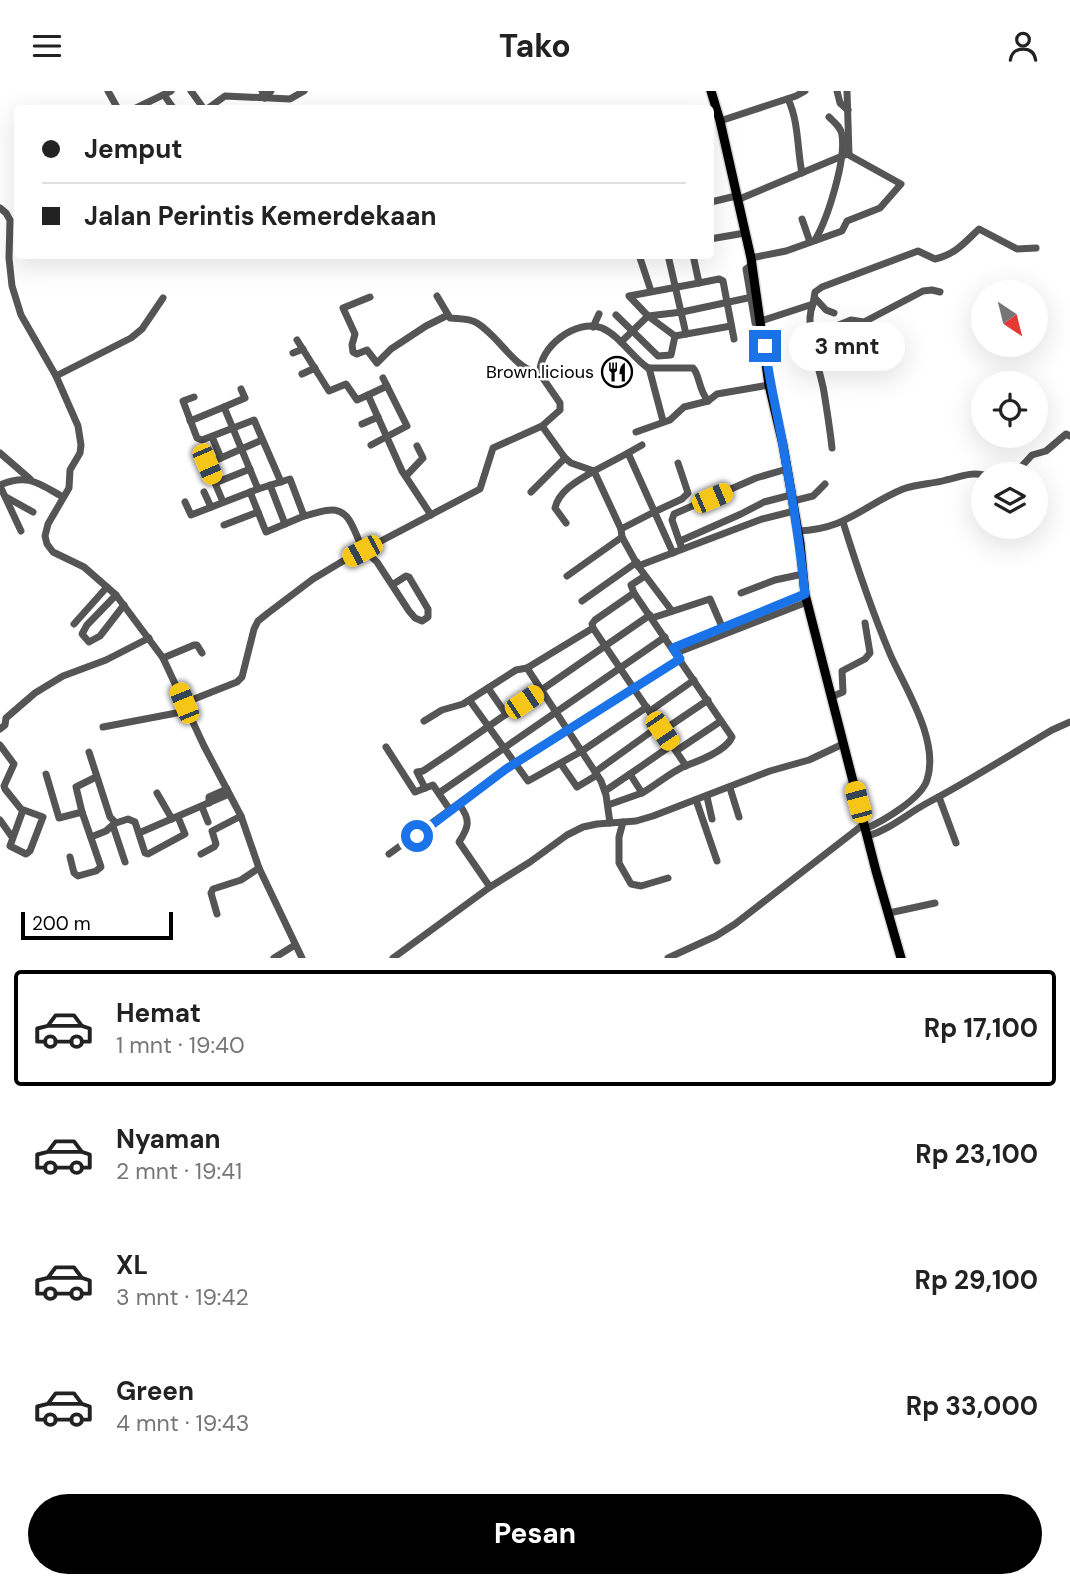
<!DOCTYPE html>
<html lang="id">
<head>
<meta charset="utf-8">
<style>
  :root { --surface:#fff; --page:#f2f2f2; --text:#222; --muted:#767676; --line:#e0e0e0; --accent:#000 }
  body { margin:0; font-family:"DM Sans",sans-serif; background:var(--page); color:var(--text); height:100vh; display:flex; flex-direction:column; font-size:26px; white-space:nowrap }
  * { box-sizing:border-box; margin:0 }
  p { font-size:23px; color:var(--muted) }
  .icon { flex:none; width:38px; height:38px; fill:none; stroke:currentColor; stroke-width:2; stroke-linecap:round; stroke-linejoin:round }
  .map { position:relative; height:867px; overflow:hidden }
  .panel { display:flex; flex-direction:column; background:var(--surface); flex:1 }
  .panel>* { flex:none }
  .top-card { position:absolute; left:14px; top:14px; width:700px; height:154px; border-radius:7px; box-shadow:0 7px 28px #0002; display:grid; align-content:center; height:154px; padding:0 28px; background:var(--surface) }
  .needle { width:46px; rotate:145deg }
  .controls { position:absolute; left:971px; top:189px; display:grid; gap:14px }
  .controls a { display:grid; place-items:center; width:77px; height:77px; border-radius:50%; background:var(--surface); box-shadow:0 7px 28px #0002; font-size:35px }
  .scale { position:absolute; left:21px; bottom:18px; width:152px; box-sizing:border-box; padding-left:7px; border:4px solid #000; border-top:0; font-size:19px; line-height:24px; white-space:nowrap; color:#000; -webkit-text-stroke:5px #fff; paint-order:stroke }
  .end { position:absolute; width:32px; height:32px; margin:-16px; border:9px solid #1a73e8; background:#fff; box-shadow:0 0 0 4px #fff }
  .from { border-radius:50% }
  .bubble { position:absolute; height:49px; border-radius:24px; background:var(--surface); box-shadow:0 7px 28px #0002; font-size:23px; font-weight:700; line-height:49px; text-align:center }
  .car { position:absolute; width:21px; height:42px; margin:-21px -10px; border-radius:9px; box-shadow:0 0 5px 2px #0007; background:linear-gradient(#f5c518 24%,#345 0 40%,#f5c518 0 76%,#345 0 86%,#f5c518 0) }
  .top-card b { display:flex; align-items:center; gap:24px; height:66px; font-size:26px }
  .top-card b+b { border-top:2px solid var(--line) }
  .top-card i { width:18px; height:18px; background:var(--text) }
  ul { padding:12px 0 0; list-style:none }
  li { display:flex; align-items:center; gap:21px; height:116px; margin:0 14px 10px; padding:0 14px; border:4px solid transparent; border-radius:7px }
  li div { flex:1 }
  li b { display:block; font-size:26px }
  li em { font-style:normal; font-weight:700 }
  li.current { border-color:var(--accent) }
  li>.icon { width:63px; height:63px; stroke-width:1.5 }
  .button { display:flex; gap:14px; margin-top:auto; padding:14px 28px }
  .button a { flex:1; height:80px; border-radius:42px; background:var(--accent); color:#fff; font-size:28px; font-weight:700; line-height:80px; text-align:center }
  header { display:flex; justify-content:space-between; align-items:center; height:91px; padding:0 28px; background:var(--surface); font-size:32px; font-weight:700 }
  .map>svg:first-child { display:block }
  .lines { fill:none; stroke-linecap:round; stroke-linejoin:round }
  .major-casing { stroke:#dbdbdb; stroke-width:12 }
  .minor { stroke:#555; stroke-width:7 }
  .major { stroke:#000; stroke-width:9 }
  .route { stroke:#1a73e8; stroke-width:9 }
  .labels { text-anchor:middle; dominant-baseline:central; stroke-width:5; stroke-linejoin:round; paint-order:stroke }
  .poi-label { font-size:18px; fill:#000; stroke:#fff; text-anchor:end }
</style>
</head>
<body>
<header><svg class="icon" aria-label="menu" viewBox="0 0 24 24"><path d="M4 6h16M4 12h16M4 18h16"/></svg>Tako<svg class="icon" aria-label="person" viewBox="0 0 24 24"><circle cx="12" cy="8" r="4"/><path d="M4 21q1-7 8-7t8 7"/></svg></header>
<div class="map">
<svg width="1070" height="867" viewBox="0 0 1070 867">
  <rect width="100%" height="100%" fill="#fff"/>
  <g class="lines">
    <!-- major casing -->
    <g class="major-casing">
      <polyline id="major" points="711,0 720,30 751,167 769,294 783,354 800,452 805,503 876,780 901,867"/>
    </g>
    <!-- minor -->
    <g class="minor">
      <polyline points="108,0 118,18"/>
      <polyline points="191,0 204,18"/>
      <polyline points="262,0 265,7 271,0"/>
      <polyline points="837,0 840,12 848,19"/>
      <polyline points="847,0 849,63"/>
      <polyline points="164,4 174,18"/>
      <path d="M788 8C799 31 797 58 802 82"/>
      <polyline points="134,18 171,0"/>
      <polyline points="207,18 225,5 290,8 304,0"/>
      <polyline points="720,30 796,5 805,0"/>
      <polyline points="737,109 847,63 901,93 880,117 847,130 842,140 786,160 751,167"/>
      <polyline points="711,111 736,105"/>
      <polyline points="0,117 6,122 10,129 9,167 12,195 21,224 56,285 78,335 81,354 80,362 70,379 69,397 48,433 45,445 47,453 53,461 84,476 116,504 163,567 204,655 241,725 259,777 302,867"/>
      <polyline points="802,128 810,151"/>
      <polyline points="710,148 745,142"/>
      <path d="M815 149C828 127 846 69 842 44 841 36 834 31 829 26"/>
      <polyline points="639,164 651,200"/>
      <polyline points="668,164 686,243"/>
      <polyline points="693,164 699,192 719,188 723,190 734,248"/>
      <polyline points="752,174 746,178 755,232 762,238"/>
      <polyline points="699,192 629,205 648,225 675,245 731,235"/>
      <path d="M437 205 450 227C459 228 470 227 477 232 500 246 513 277 540 283"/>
      <polyline points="370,206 343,217 355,243 352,254 353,261 357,263 367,259 377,272 391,258 426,235 448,224"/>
      <polyline points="815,207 826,219 834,222"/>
      <path d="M813 213C803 236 820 277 824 301 827 320 830 338 832 357"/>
      <polyline points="616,224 658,265 671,264 675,245"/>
      <path d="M761 230 813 213 815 201 822 196 918 160 935 168C956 163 964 152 979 138L1017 158 1036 157"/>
      <polyline points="593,236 599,223"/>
      <polyline points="812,245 851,229 864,231 923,200 932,199 940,201"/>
      <polyline points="297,249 329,300 346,293 357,309 368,304 402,380 431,424"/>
      <polyline points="621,251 648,225 682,221 757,205"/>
      <polyline points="293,262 303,258"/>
      <polyline points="649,277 663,330"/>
      <polyline points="302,283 315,277"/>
      <polyline points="56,285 131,247 142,238 163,207"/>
      <path d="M241 298 245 307 224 316 258 398 290 388 304 425C325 420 341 411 352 434 356 443 360 450 362 460"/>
      <polyline points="368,304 387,295"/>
      <polyline points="194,306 183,310 197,347 202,349 254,329 281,391"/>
      <polyline points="190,330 224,316"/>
      <polyline points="362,333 378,326"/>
      <polyline points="542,335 565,367 571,372 594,380"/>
      <polyline points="636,341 670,329 684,316 708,310"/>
      <polyline points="212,346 221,367"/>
      <polyline points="371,354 407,335 383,287"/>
      <polyline points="0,362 30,388"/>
      <polyline points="628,362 642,354"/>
      <polyline points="995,383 1021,376 1032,364 1046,360 1066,343 1070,345"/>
      <polyline points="406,385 423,367 417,355"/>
      <polyline points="215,392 250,378"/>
      <path d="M0 394C28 382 38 392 63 406"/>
      <polyline points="270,394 285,433"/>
      <polyline points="0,395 21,440"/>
      <polyline points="204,401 211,416"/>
      <polyline points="250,401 266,441 304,425"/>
      <polyline points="531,401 565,367"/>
      <polyline points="6,406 33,421"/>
      <polyline points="793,410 813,405 825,393"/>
      <polyline points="185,411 191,424 258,398"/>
      <polyline points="223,411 207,373 262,349"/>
      <polyline points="654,421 682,408 688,402 678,372"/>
      <path d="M843 431C857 476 872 520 890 563 905 597 940 650 927 689 921 708 883 730 865 738"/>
      <path d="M566 432 555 417C559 399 579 389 594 380"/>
      <polyline points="224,434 258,421"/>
      <polyline points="621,438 654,421"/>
      <path d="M798 440C847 438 862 415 903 398 917 393 932 393 946 389 961 386 968 381 984 384"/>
      <polyline points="622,446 621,438 594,380 628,362 673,462"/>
      <polyline points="680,450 741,423 764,411 791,404"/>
      <polyline points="682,458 672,429 674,423 756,387 787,378"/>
      <polyline points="364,459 377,471 409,520 415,527 422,530 428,526 428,518 409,486 406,485 392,494"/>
      <polyline points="638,475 672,520"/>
      <polyline points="567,485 622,446 638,475 762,428 794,420"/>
      <path d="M645 485 631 494 634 502 732 646C726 660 699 670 685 675 671 681 656 694 642 702L630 683 672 654"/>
      <polyline points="741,502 775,489 803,483"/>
      <polyline points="116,504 87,534 82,543 89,551 100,545 124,514"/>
      <polyline points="582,510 637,471"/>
      <polyline points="652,527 710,508 723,538"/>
      <polyline points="74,533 107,496"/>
      <polyline points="593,537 686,675"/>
      <polyline points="673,557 805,503"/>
      <polyline points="676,562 807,511"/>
      <polyline points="163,567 194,554 197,554 202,562"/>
      <polyline points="527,577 601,690 606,704 610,732"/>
      <polyline points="488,597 506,623"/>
      <polyline points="831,606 843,601 842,580 865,568 870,562 865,532"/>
      <polyline points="470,610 528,690 582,660 647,616"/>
      <path d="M184 612 237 591 242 586 254 538 258 530 268 522 313 488 343 470 480 398 493 357 542 335 560 319V312L540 283C538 256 577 227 602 237 620 245 632 266 648 277H693C700 284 698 298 708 310L717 303 769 294"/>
      <polyline points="650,620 694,589"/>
      <polyline points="424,630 442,619 463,613 516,579 527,577 593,537 592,533 595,529 634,502"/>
      <polyline points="103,636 187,620"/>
      <polyline points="0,638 5,634 6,627 35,602 63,585 106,569 149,547"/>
      <polyline points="662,640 708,609"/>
      <polyline points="0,654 14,673 4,695 5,698 21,718 43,726 30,760 26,763 10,755 23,719"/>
      <polyline points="386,656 415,701 433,694 450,719"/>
      <polyline points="676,660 721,630"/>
      <polyline points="89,661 110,726 116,732 128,728 135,731 145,762 148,763 185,743 178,726"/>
      <polyline points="561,673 577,696 597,684"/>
      <polyline points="595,681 659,635"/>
      <polyline points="46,683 59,727 82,721 76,696 96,686"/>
      <polyline points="425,697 417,681 423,680 450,662 650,524"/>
      <polyline points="730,697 739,726"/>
      <polyline points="605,700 630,683"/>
      <polyline points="157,702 172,728"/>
      <polyline points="439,702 665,546"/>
      <polyline points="707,706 712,728"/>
      <polyline points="939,706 956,752"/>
      <polyline points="696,709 717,770"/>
      <polyline points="209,712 209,706 227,698"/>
      <path d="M459 713C471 729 469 736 459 751L490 796"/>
      <polyline points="608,714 642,702"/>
      <polyline points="202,716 208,731"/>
      <polyline points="0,729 12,746"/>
      <polyline points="623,731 619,746 619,772 631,793 641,795 668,787"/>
      <polyline points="113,735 125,771"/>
      <polyline points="139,742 229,703"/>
      <path d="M868 745C891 738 908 722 929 711 971 689 1011 663 1052 639L1070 631"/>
      <polyline points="91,746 106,740 114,733"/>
      <polyline points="201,763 214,756 216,753 212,740 241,725"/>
      <polyline points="389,763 506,678 680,568"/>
      <polyline points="70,766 74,782 78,785 96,780 101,776 82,721"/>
      <polyline points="889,822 935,812"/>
      <polyline points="217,823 211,802 213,798 241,789 259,777"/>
      <polyline points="274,867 295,854"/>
      <polyline points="393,867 490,796 530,771 567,744 583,736 597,733 636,730 653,725 770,680 809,669 843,653"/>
      <polyline points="668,867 716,845 735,833 864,733"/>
    </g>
    <!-- major -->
    <use href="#major" class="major"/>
  </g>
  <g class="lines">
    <!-- route -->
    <path class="route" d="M417 745 506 678 680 568 673 557 805 503C800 453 792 404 783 355 777 320 769 290 765 255"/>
  </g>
  <!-- icons -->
  <defs>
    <g id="restaurant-ring" transform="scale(1.575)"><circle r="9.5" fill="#fff" stroke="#000" stroke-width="1.5"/><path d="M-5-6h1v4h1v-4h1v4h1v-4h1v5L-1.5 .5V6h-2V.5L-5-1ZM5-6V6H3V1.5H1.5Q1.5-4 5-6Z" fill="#000"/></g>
  </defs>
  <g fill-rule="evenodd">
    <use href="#restaurant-ring" x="617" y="281"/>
  </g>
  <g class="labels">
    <!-- poi labels -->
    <g class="poi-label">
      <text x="594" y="281">Brown.licious</text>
    </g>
  </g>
</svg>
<div class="controls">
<a><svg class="needle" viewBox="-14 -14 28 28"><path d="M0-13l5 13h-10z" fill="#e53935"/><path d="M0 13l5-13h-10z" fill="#767676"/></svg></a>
<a><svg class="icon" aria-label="locate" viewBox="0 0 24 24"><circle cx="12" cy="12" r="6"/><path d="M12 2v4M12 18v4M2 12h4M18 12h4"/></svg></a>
<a><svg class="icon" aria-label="layers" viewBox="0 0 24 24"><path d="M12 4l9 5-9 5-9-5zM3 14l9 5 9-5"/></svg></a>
</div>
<div class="scale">200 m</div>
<i class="end from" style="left:417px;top:745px"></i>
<i class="end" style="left:765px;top:255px"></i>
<div class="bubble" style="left:789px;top:231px;width:116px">3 mnt</div>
<i class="car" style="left:207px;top:373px;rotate:157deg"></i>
<i class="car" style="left:712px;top:407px;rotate:67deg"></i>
<i class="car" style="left:362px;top:460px;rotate:242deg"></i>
<i class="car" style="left:524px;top:611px;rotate:56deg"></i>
<i class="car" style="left:184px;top:612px;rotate:338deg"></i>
<i class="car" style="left:662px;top:640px;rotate:146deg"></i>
<i class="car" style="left:858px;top:711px;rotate:345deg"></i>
<div class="top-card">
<b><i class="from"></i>Jemput</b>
<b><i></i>Jalan Perintis Kemerdekaan</b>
</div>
</div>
<section class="panel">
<ul>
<li class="current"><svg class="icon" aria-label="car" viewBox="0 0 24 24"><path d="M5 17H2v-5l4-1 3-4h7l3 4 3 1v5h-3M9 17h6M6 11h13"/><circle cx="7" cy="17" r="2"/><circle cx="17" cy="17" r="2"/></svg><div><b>Hemat</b><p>1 mnt · 19:40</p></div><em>Rp 17,100</em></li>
<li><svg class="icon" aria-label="car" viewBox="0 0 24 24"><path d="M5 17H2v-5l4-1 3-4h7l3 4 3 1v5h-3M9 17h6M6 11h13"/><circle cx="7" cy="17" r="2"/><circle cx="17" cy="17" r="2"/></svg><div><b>Nyaman</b><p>2 mnt · 19:41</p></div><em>Rp 23,100</em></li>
<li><svg class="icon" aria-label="car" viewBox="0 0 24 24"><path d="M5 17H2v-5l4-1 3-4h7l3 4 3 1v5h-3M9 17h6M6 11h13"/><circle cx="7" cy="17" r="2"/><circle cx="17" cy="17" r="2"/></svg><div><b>XL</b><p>3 mnt · 19:42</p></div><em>Rp 29,100</em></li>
<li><svg class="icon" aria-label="car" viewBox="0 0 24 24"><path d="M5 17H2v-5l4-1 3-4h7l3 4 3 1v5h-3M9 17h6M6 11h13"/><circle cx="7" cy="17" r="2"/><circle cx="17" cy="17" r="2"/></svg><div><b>Green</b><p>4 mnt · 19:43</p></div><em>Rp 33,000</em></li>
</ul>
<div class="button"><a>Pesan</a></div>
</section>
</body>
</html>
